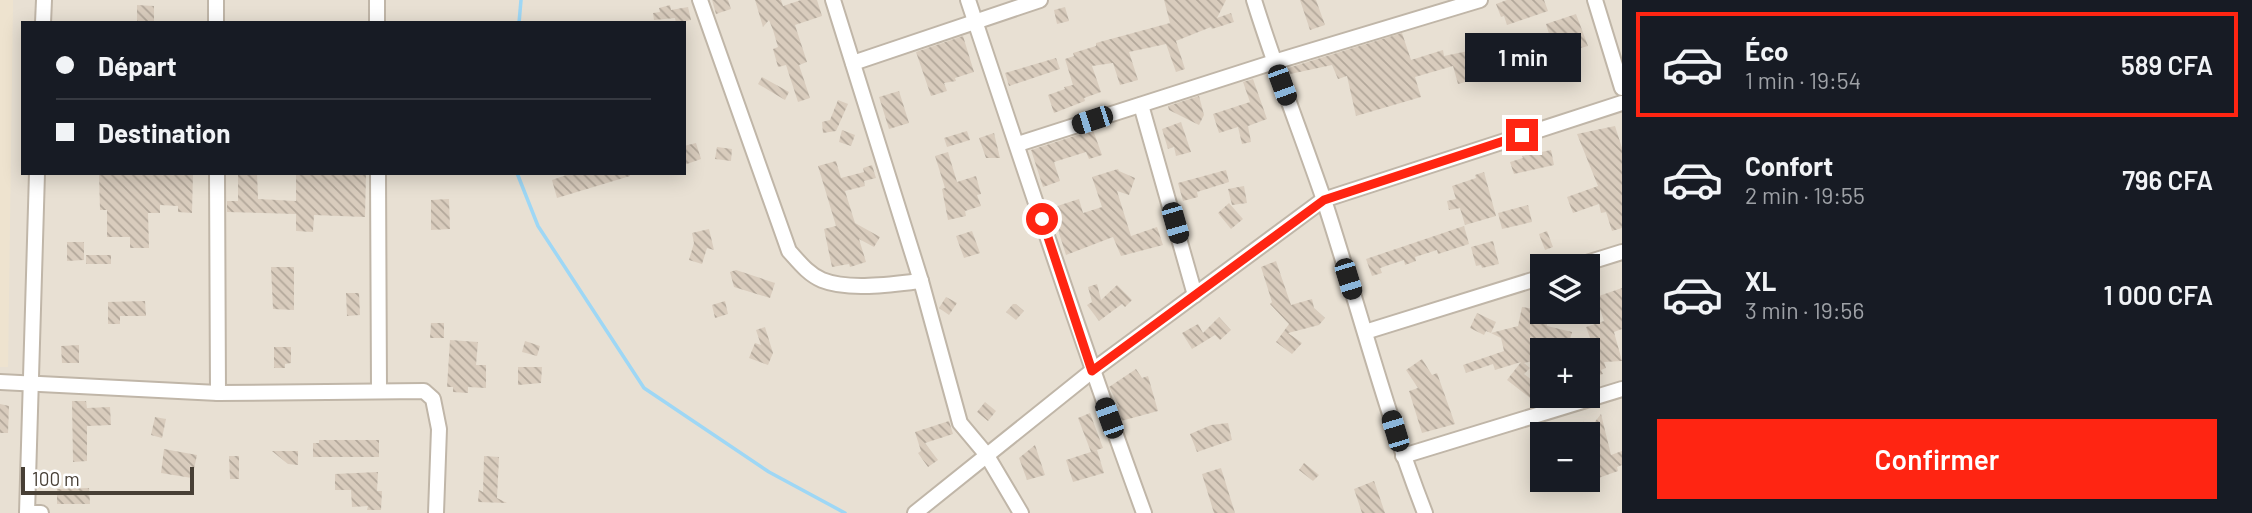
<!DOCTYPE html>
<html lang="fr">
<head>
<meta charset="utf-8">
<style>
  :root { --surface:#171b24; --page:#20242c; --text:#f1f3f6; --muted:#9ea1a6; --line:#363941; --accent:#ff2512 }
  body { margin:0; font-family:Barlow,sans-serif; background:var(--page); color:var(--text); height:100vh; display:flex; flex-direction:column; font-size:26px; white-space:nowrap }
  * { box-sizing:border-box; margin:0 }
  p { font-size:23px; color:var(--muted) }
  .icon { flex:none; width:38px; height:38px; fill:none; stroke:currentColor; stroke-width:2; stroke-linecap:round; stroke-linejoin:round }
  .map { position:relative; flex:1; overflow:hidden }
  .side { display:flex; flex-direction:column; background:var(--surface); width:630px }
  .side>* { flex:none }
  .hud { position:absolute; left:21px; top:21px; width:665px; height:154px; border-radius:0px; box-shadow:0 4px 18px #0003; display:grid; align-content:center; height:154px; padding:0 35px; background:var(--surface) }
  .controls { position:absolute; left:1530px; top:254px; display:grid; gap:14px }
  .controls a { display:grid; place-items:center; width:70px; height:70px; border-radius:0px; background:var(--surface); box-shadow:0 4px 18px #0003; font-size:35px }
  .scale { position:absolute; left:21px; bottom:18px; width:173px; box-sizing:border-box; padding-left:7px; border:4px solid #473f35; border-top:0; font-size:19px; line-height:24px; white-space:nowrap; color:#473f35; -webkit-text-stroke:5px #fff; paint-order:stroke }
  .end { position:absolute; width:32px; height:32px; margin:-16px; border:9px solid #ff2512; background:#fff; box-shadow:0 0 0 4px #fff }
  .from { border-radius:50% }
  .bubble { position:absolute; height:49px; border-radius:0px; background:var(--surface); box-shadow:0 4px 18px #0003; font-size:23px; font-weight:600; line-height:49px; text-align:center }
  .car { position:absolute; width:21px; height:42px; margin:-21px -10px; border-radius:9px; box-shadow:0 0 5px 2px #0007; background:linear-gradient(#222 24%,#8ab4d8 0 40%,#222 0 76%,#8ab4d8 0 86%,#222 0) }
  .hud b { display:flex; align-items:center; gap:24px; height:66px; font-size:26px }
  .hud b+b { border-top:2px solid var(--line) }
  .hud i { width:18px; height:18px; background:var(--text) }
  ul { padding:12px 0 0; list-style:none }
  li { display:flex; align-items:center; gap:21px; height:105px; margin:0 14px 10px; padding:0 21px; border:4px solid transparent; border-radius:0px }
  li div { flex:1 }
  li b { display:block; font-size:26px }
  li em { font-style:normal; font-weight:600 }
  li.current { border-color:var(--accent) }
  li>.icon { width:63px; height:63px; stroke-width:1.5 }
  .action { display:flex; gap:14px; margin-top:auto; padding:14px 35px }
  .action a { flex:1; height:80px; border-radius:0px; background:var(--accent); color:#fff; font-size:28px; font-weight:600; line-height:80px; text-align:center }
  main { display:flex; flex:1; min-height:0 }
  .map>svg:first-child { display:block }
  .residential { fill:#e8e0d3; fill-rule:evenodd }
  .education { fill:#eee3cf }
  .lines { fill:none; stroke-linecap:round; stroke-linejoin:round }
  .stream { stroke:#9ed7f5; stroke-width:3.5 }
  .building { fill:url(#building-back-hatch) }
  .minor-casing { stroke:#c0b6a8; stroke-width:18 }
  .minor { stroke:#fff; stroke-width:14 }
  .route { stroke:#ff2512; stroke-width:9 }
</style>
</head>
<body>
<main>
<div class="map">
<svg width="1622" height="513" viewBox="0 0 1622 513">
  <defs>
    <pattern id="building-back-hatch" width="6" height="6" patternUnits="userSpaceOnUse" patternTransform="scale(1.75)"><rect width="6" height="6" fill="#d9ccbd"/><path d="M-1 5l2 2M0 0l6 6M5-1l2 2" fill="none" stroke="#b2a79a"/></pattern>
  </defs>
  <rect width="100%" height="100%" fill="#f4efe6"/>
  <!-- residential -->
  <path class="residential" d="M0 0H1622V513H0ZM23 23H684V173H23ZM1542 266H1587V312H1542ZM1542 350H1587V396H1542ZM1542 434H1587V480H1542Z"/>
  <!-- education -->
  <polygon class="education" points="0,0 13,0 8,367 0,367"/>
  <g class="lines">
    <!-- stream -->
    <g class="stream">
      <polyline points="519,23 521,0"/>
      <polyline points="517,173 538,226 644,388 769,472 845,513"/>
    </g>
  </g>
  <!-- building -->
  <g class="building">
    <polygon points="712,0 728,0 731,9 716,14"/>
    <polygon points="755,0 781,0 783,6 801,0 817,0 822,16 795,25 807,62 799,65 810,98 798,102 786,65 778,67 773,49 778,47 773,30 769,20 763,27"/>
    <polygon points="1164,0 1226,0 1217,18 1231,13 1234,22 1212,29 1211,27 1176,41 1185,69 1176,72 1166,44 1129,52 1138,80 1120,85 1113,63 1092,66 1101,92 1084,98 1085,101 1054,113 1048,95 1065,89 1064,87 1073,85 1065,59 1074,56 1073,53 1096,46 1096,43 1170,23"/>
    <polygon points="1300,0 1316,0 1325,25 1310,30"/>
    <polygon points="1507,0 1544,0 1548,11 1507,25 1504,16 1501,17 1496,4"/>
    <polygon points="137,5 154,6 154,23 137,23"/>
    <polygon points="670,5 671,10 688,7 691,20 676,23 675,18 654,20 653,13 660,12 659,8"/>
    <polygon points="1065,7 1069,21 1057,24 1054,10"/>
    <polygon points="1576,14 1588,46 1559,54 1553,36 1550,37 1546,24"/>
    <polygon points="1402,33 1411,60 1443,50 1444,56 1473,50 1471,45 1513,33 1518,50 1482,60 1487,76 1458,84 1453,66 1415,77 1421,97 1356,116 1347,76 1338,79 1332,65 1290,74 1288,68"/>
    <polygon points="963,36 974,72 955,78 956,81 944,83 947,91 931,96 916,52"/>
    <polygon points="1056,58 1060,69 1009,86 1005,73"/>
    <polygon points="762,77 789,92 785,100 758,84"/>
    <polygon points="1253,79 1267,119 1248,126 1251,142 1242,144 1238,127 1219,133 1213,114 1250,102 1243,82"/>
    <polygon points="899,91 909,123 889,129 879,97"/>
    <polygon points="1199,96 1204,115 1199,125 1169,110 1168,106"/>
    <polygon points="838,100 848,104 836,131 823,133 822,122 830,120"/>
    <polygon points="1181,122 1191,152 1176,156 1174,147 1168,149 1162,129"/>
    <polygon points="1615,126 1622,148 1622,228 1612,231 1606,212 1601,213 1599,204 1573,213 1567,197 1598,186 1577,134"/>
    <polygon points="842,130 855,135 851,146 839,142"/>
    <polygon points="1093,130 1102,155 1089,159 1086,152 1054,162 1060,181 1043,187 1031,150"/>
    <polygon points="967,131 970,140 947,147 944,138"/>
    <polygon points="994,133 1000,158 986,158 979,138"/>
    <polygon points="696,143 701,159 684,165 684,146"/>
    <polygon points="717,147 732,149 731,161 715,159"/>
    <polygon points="1551,150 1554,165 1514,174 1510,162 1523,158 1522,156"/>
    <polygon points="948,152 957,182 976,176 981,194 977,195 981,206 965,211 966,216 948,220 942,189 945,188 935,156"/>
    <polygon points="836,161 841,178 864,172 863,168 872,165 876,178 864,181 865,186 845,191 855,223 880,237 874,247 859,239 866,262 850,267 849,264 832,267 824,229 836,226 818,166"/>
    <polygon points="1118,169 1119,171 1135,178 1129,195 1117,191 1131,236 1157,227 1163,245 1121,256 1113,237 1066,255 1051,208 1079,199 1083,213 1102,207 1092,177"/>
    <polygon points="1226,170 1229,182 1197,192 1198,197 1183,201 1178,183"/>
    <polygon points="1484,172 1496,216 1465,225 1460,208 1449,210 1447,201 1456,199 1452,186 1476,178 1475,175"/>
    <polygon points="99,173 193,173 192,213 178,212 178,206 160,205 160,213 148,213 149,248 130,248 130,237 107,237 107,210 100,210"/>
    <polygon points="238,173 257,173 258,199 296,201 296,173 366,173 365,217 314,215 313,232 296,231 296,214 227,212 227,201 238,201"/>
    <polygon points="572,173 630,173 630,176 557,198 552,180"/>
    <polygon points="1244,186 1247,203 1232,205 1228,189"/>
    <polygon points="449,199 450,229 431,230 431,200"/>
    <polygon points="1229,203 1243,219 1231,229 1218,213"/>
    <polygon points="1528,205 1532,222 1502,229 1498,213"/>
    <polygon points="1464,226 1469,244 1438,254 1437,250 1415,257 1416,261 1405,265 1404,260 1380,268 1382,273 1372,276 1366,259"/>
    <polygon points="709,229 714,250 707,248 702,264 689,260 694,243 692,233"/>
    <polygon points="972,231 980,253 964,258 956,236"/>
    <polygon points="1547,231 1553,247 1545,250 1539,234"/>
    <polygon points="1493,241 1499,264 1482,268 1481,265 1476,266 1471,247"/>
    <polygon points="67,242 84,242 84,260 67,261"/>
    <rect x="86" y="255" width="25" height="9"/>
    <polygon points="1276,261 1291,305 1312,299 1314,308 1325,318 1319,325 1288,333 1302,343 1292,354 1276,342 1289,324 1270,304 1272,302 1261,267"/>
    <polygon points="271,267 294,267 294,310 273,309"/>
    <polygon points="736,270 775,283 770,298 734,287 730,272"/>
    <polygon points="1097,284 1101,300 1117,285 1132,300 1125,307 1122,304 1099,321 1087,305 1092,302 1088,287"/>
    <polygon points="1622,288 1622,329 1614,332 1622,361 1604,362 1606,368 1601,370 1603,374 1587,379 1587,345 1592,343 1586,327 1604,321 1596,297"/>
    <polygon points="346,293 359,293 360,315 347,316"/>
    <polygon points="946,297 957,303 949,315 939,308"/>
    <polygon points="145,301 146,316 120,316 120,324 108,324 108,302"/>
    <polygon points="725,301 728,314 715,318 712,305"/>
    <polygon points="1013,304 1016,304 1024,311 1016,320 1006,312"/>
    <polygon points="1522,307 1534,309 1534,311 1546,312 1547,326 1572,332 1567,350 1542,350 1542,359 1524,363 1530,368 1524,374 1540,386 1530,398 1507,380 1521,362 1495,370 1493,364 1466,373 1463,365 1504,351 1501,338 1491,333 1518,326"/>
    <polygon points="1477,313 1496,322 1491,333 1486,331 1484,335 1470,328"/>
    <polygon points="1219,317 1231,330 1220,340 1215,335 1192,349 1182,333 1198,324 1203,333"/>
    <polygon points="431,323 444,323 444,338 430,338"/>
    <polygon points="765,327 773,353 768,365 749,358 755,343 761,345 756,330"/>
    <polygon points="450,340 478,342 476,365 486,365 486,388 468,387 468,393 453,392 453,387 447,387"/>
    <polygon points="525,341 540,346 537,356 522,352"/>
    <polygon points="79,345 79,363 62,363 61,346"/>
    <polygon points="274,347 291,347 291,363 285,364 285,368 274,368"/>
    <polygon points="1422,359 1432,375 1437,373 1455,424 1422,433 1409,391 1418,388 1406,370"/>
    <polygon points="518,367 542,367 541,383 518,385"/>
    <polygon points="1136,369 1142,378 1148,376 1158,411 1121,421 1116,407 1119,406 1109,387"/>
    <polygon points="72,401 86,401 87,408 110,407 111,425 87,426 87,461 73,462"/>
    <polygon points="985,402 996,411 988,421 977,412"/>
    <polygon points="0,404 9,406 8,433 0,433"/>
    <polygon points="1090,413 1103,448 1091,452 1078,418"/>
    <polygon points="1601,414 1611,455 1622,451 1622,465 1617,467 1618,471 1593,480 1587,462 1587,434 1583,421 1590,428"/>
    <polygon points="155,417 166,419 162,438 151,435"/>
    <polygon points="949,421 953,434 925,443 938,460 928,467 918,453 921,451 915,432"/>
    <polygon points="1228,423 1232,440 1197,452 1190,434 1211,425"/>
    <polygon points="319,440 379,440 379,457 313,457 313,443 319,443"/>
    <polygon points="1035,445 1045,475 1027,480 1019,458"/>
    <polygon points="164,449 197,455 192,478 161,473"/>
    <polygon points="1097,450 1104,473 1073,482 1066,460"/>
    <polygon points="272,451 298,451 298,465 288,464"/>
    <polygon points="229,456 239,456 239,479 230,479"/>
    <polygon points="484,456 499,457 497,498 507,503 478,502 479,490 483,492"/>
    <polygon points="1304,463 1319,475 1313,481 1299,470"/>
    <polygon points="1221,468 1235,513 1214,513 1202,474"/>
    <polygon points="378,472 377,491 382,491 381,510 367,510 368,506 352,507 351,490 335,490 335,474"/>
    <polygon points="1374,481 1385,513 1362,513 1354,489"/>
    <polygon points="89,488 90,504 57,504 57,489"/>
  </g>
  <g class="lines">
    <!-- minor casing -->
    <g class="minor-casing">
      <g id="minor">
        <polyline points="216,0 216,23"/>
        <polyline points="377,0 377,23"/>
        <path d="M700 0 789 251C799 262 808 274 822 280 849 291 893 284 921 281"/>
        <polyline points="833,0 921,281 960,423 986,454 1021,513"/>
        <path d="M968 0C1025 171 1082 343 1144 513"/>
        <path d="M1254 0C1275 68 1301 133 1324 200 1358 304 1385 411 1425 513"/>
        <polyline points="1595,0 1622,88"/>
        <polyline points="43,23 44,0"/>
        <polyline points="853,63 1040,0"/>
        <polyline points="1141,105 1195,295"/>
        <polyline points="1018,144 1274,62 1480,0"/>
        <polyline points="217,173 218,393"/>
        <polyline points="378,173 379,390"/>
        <polyline points="1577,266 1622,252"/>
        <polyline points="1365,332 1542,277"/>
        <polyline points="0,382 218,393 424,391 433,399 439,429 436,513"/>
        <polyline points="1403,456 1622,389"/>
        <polyline points="27,513 37,173"/>
        <polyline points="27,513 41,513"/>
        <polyline points="915,513 1092,371 1323,200 1622,103"/>
      </g>
    </g>
    <!-- minor -->
    <use href="#minor" class="minor"/>
  </g>
  <g class="lines">
    <!-- route -->
    <polyline class="route" points="1042,219 1092,371 1324,200 1522,135"/>
  </g>
</svg>
<div class="controls">
<a><svg class="icon" aria-label="layers" viewBox="0 0 24 24"><path d="M12 4l9 5-9 5-9-5zM3 14l9 5 9-5"/></svg></a>
<a>+</a>
<a>−</a>
</div>
<div class="scale">100 m</div>
<i class="end from" style="left:1042px;top:219px"></i>
<i class="end" style="left:1522px;top:135px"></i>
<div class="bubble" style="left:1465px;top:33px;width:116px">1 min</div>
<i class="car" style="left:1282px;top:85px;rotate:160deg"></i>
<i class="car" style="left:1092px;top:120px;rotate:252deg"></i>
<i class="car" style="left:1175px;top:223px;rotate:164deg"></i>
<i class="car" style="left:1348px;top:279px;rotate:163deg"></i>
<i class="car" style="left:1109px;top:418px;rotate:340deg"></i>
<i class="car" style="left:1395px;top:431px;rotate:343deg"></i>
<div class="hud">
<b><i class="from"></i>Départ</b>
<b><i></i>Destination</b>
</div>
</div>
<section class="side">
<ul>
<li class="current"><svg class="icon" aria-label="car" viewBox="0 0 24 24"><path d="M5 17H2v-5l4-1 3-4h7l3 4 3 1v5h-3M9 17h6M6 11h13"/><circle cx="7" cy="17" r="2"/><circle cx="17" cy="17" r="2"/></svg><div><b>Éco</b><p>1 min · 19:54</p></div><em>589 CFA</em></li>
<li><svg class="icon" aria-label="car" viewBox="0 0 24 24"><path d="M5 17H2v-5l4-1 3-4h7l3 4 3 1v5h-3M9 17h6M6 11h13"/><circle cx="7" cy="17" r="2"/><circle cx="17" cy="17" r="2"/></svg><div><b>Confort</b><p>2 min · 19:55</p></div><em>796 CFA</em></li>
<li><svg class="icon" aria-label="car" viewBox="0 0 24 24"><path d="M5 17H2v-5l4-1 3-4h7l3 4 3 1v5h-3M9 17h6M6 11h13"/><circle cx="7" cy="17" r="2"/><circle cx="17" cy="17" r="2"/></svg><div><b>XL</b><p>3 min · 19:56</p></div><em>1 000 CFA</em></li>
</ul>
<div class="action"><a>Confirmer</a></div>
</section>
</main>
</body>
</html>
